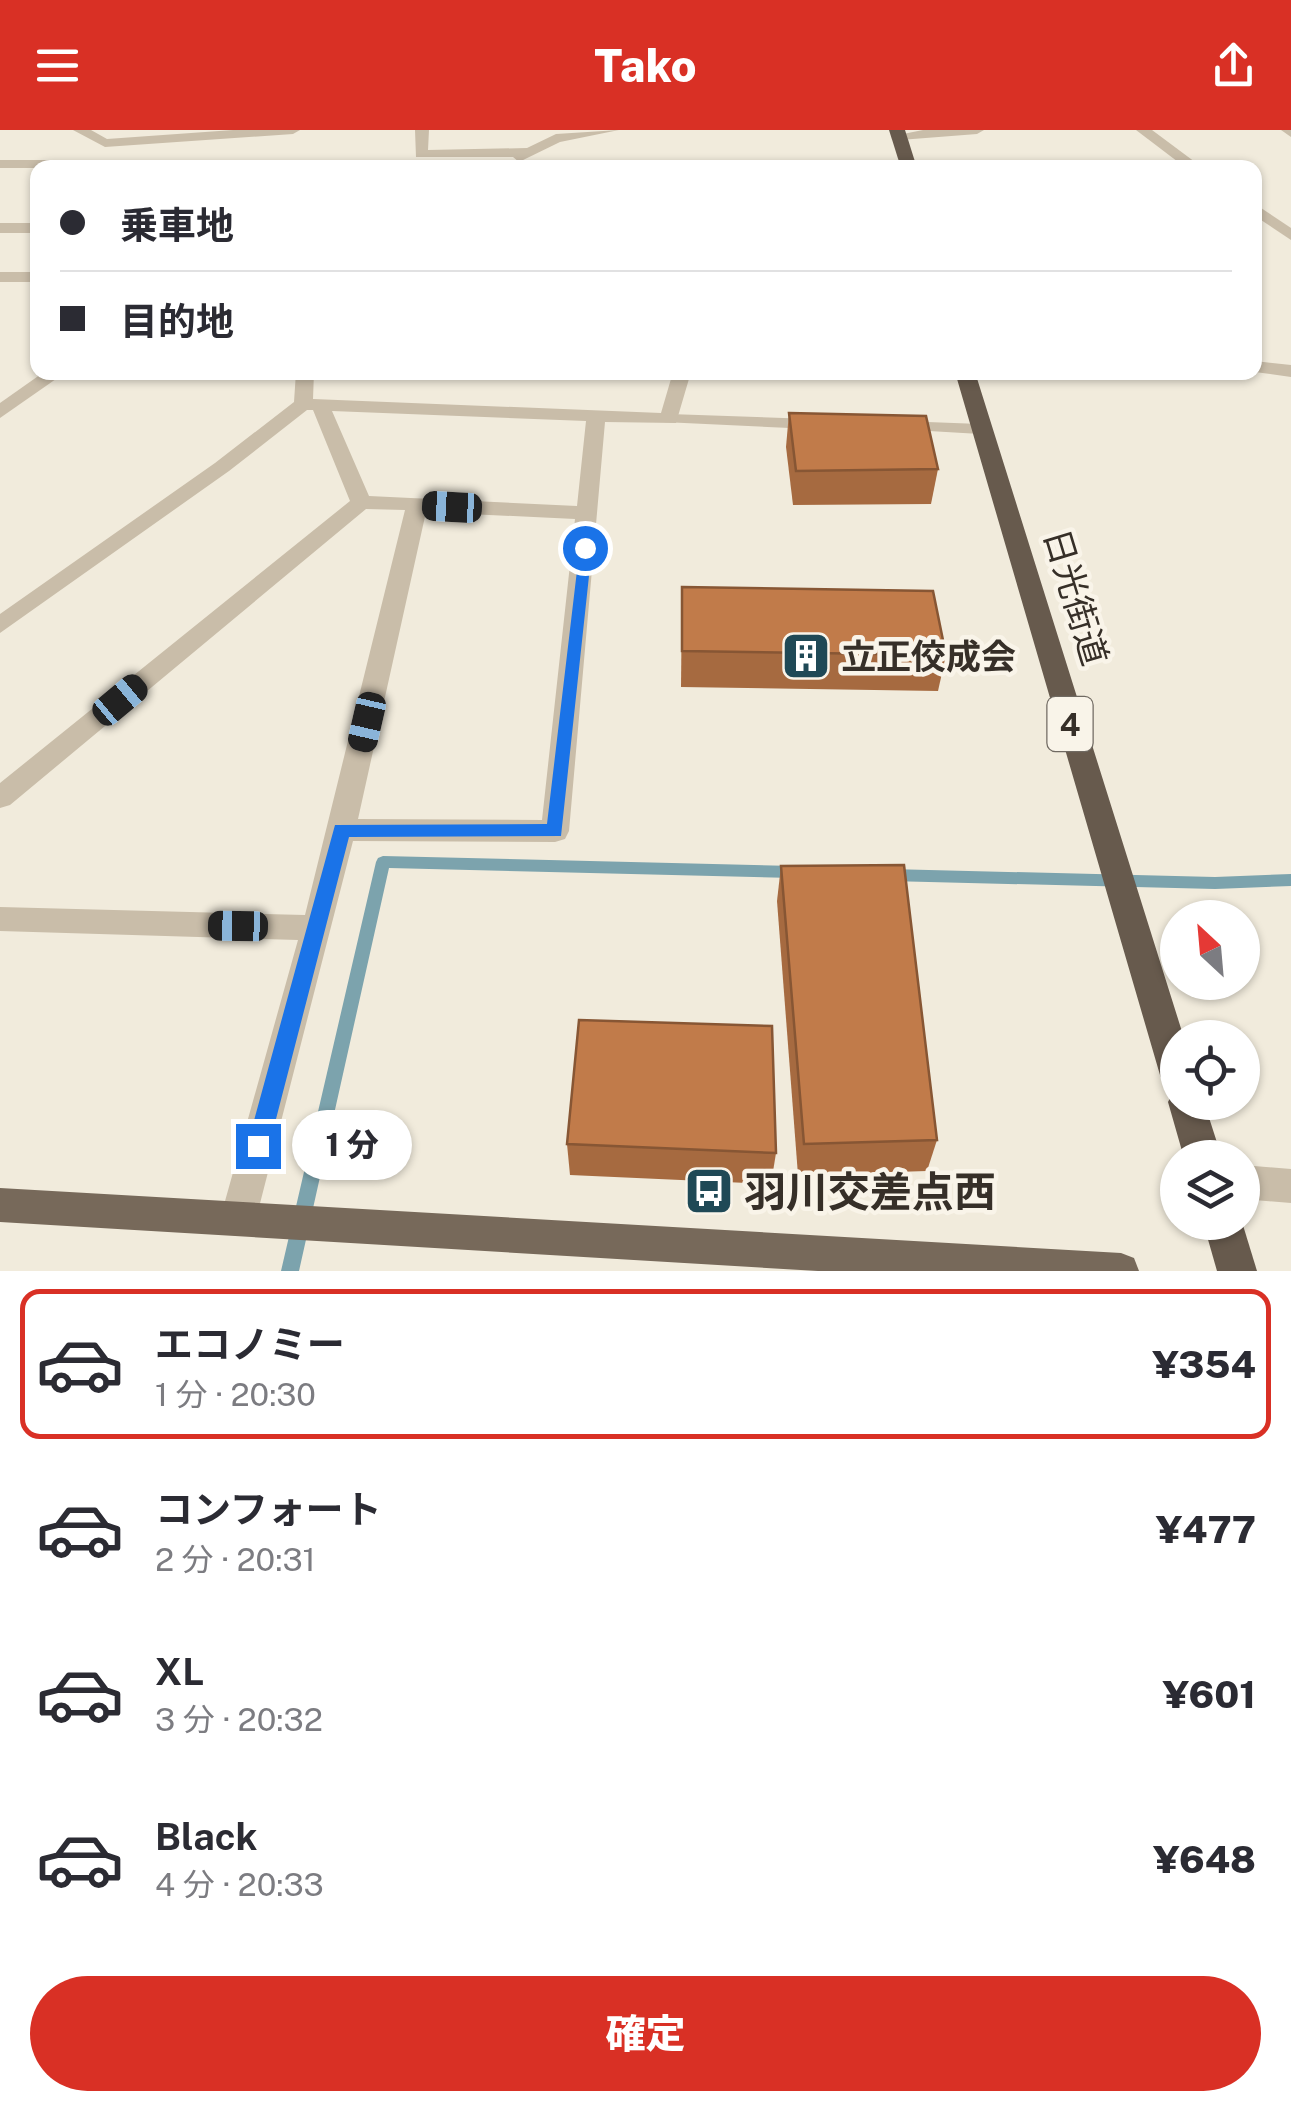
<!DOCTYPE html>
<html lang="ja">
<head>
<meta charset="utf-8">
<style>
  :root { --surface:#fff; --page:#f7f7f7; --text:#2b2b33; --muted:#7c7c81; --line:#e1e1e2; --accent:#d93025 }
  body { margin:0; font-family:"Public Sans","Noto Sans JP",sans-serif; background:var(--page); color:var(--text); height:100vh; display:flex; flex-direction:column; font-size:38px; white-space:nowrap }
  * { box-sizing:border-box; margin:0 }
  p { font-size:32px; color:var(--muted) }
  .icon { flex:none; width:55px; height:55px; fill:none; stroke:currentColor; stroke-width:2; stroke-linecap:round; stroke-linejoin:round }
  .map { position:relative; height:1141px; overflow:hidden }
  .side { display:flex; flex-direction:column; background:var(--surface); flex:1 }
  .side>* { flex:none }
  .hud { position:absolute; left:30px; top:30px; width:1232px; height:220px; border-radius:20px; box-shadow:0 2px 8px #0004; display:grid; align-content:center; height:220px; padding:0 30px; background:var(--surface) }
  .needle { width:65px; rotate:334deg }
  .controls { position:absolute; left:1160px; top:770px; display:grid; gap:20px }
  .controls a { display:grid; place-items:center; width:100px; height:100px; border-radius:50%; background:var(--surface); box-shadow:0 2px 8px #0004; font-size:50px }
  .end { position:absolute; width:45px; height:45px; margin:-22px; border:12px solid #1a73e8; background:#fff; box-shadow:0 0 0 5px #fff }
  .from { border-radius:50% }
  .bubble { position:absolute; height:70px; border-radius:35px; background:var(--surface); box-shadow:0 2px 8px #0004; font-size:32px; font-weight:800; line-height:70px; text-align:center }
  .car { position:absolute; width:30px; height:60px; margin:-30px -15px; border-radius:12px; box-shadow:0 0 8px 2px #0007; background:linear-gradient(#222 24%,#8ab4d8 0 40%,#222 0 76%,#8ab4d8 0 86%,#222 0) }
  .hud b { display:flex; align-items:center; gap:35px; height:95px; font-size:38px }
  .hud b+b { border-top:2px solid var(--line) }
  .hud i { width:25px; height:25px; background:var(--text) }
  ul { padding:18px 0 0; list-style:none }
  li { display:flex; align-items:center; gap:30px; height:150px; margin:0 20px 15px; padding:0 10px; border:5px solid transparent; border-radius:20px }
  li div { flex:1 }
  li b { display:block; font-size:38px }
  li em { font-style:normal; font-weight:800 }
  li.selected { border-color:var(--accent) }
  li>.icon { width:90px; height:90px; stroke-width:1.5 }
  .action { display:flex; gap:20px; margin-top:auto; padding:20px 30px }
  .action a { flex:1; height:115px; border-radius:60px; background:var(--accent); color:#fff; font-size:40px; font-weight:800; line-height:115px; text-align:center }
  header { display:flex; justify-content:space-between; align-items:center; height:130px; padding:0 30px; background:var(--accent); color:#fff; font-size:45px; font-weight:800 }
  .map>svg:first-child { display:block }
  .lines { fill:none; stroke-linecap:round; stroke-linejoin:round }
  .stream { fill:#7ca3ad; fill-rule:evenodd }
  .service { fill:#c9bda9; fill-rule:evenodd }
  .minor { fill:#c9bda9; fill-rule:evenodd }
  .primary { fill:#77695a; fill-rule:evenodd }
  .trunk { fill:#675a4d; fill-rule:evenodd }
  .wall { fill:#a66a40 }
  .building { fill:#c17b4a; stroke:#875634; stroke-width:2.5 }
  .route { fill:#1a73e8 }
  .labels { text-anchor:middle; dominant-baseline:central; stroke-width:9; stroke-linejoin:round; paint-order:stroke }
  .shield { fill:#f9f4e9; stroke:#706a62; stroke-width:2.5 }
  .shield-label { font-size:32px; font-weight:bold; fill:#362f28 }
  .street-label { font-size:35px; fill:#362f28; stroke:#f9f4e9 }
  .poi-label { font-size:35px; font-weight:bold; fill:#362f28; stroke:#f9f4e9; text-anchor:start }
  .near-poi-label { font-size:42px; font-weight:bold; fill:#362f28; stroke:#f9f4e9; text-anchor:start }
</style>
</head>
<body>
<header><svg class="icon" aria-label="menu" viewBox="0 0 24 24"><path d="M4 6h16M4 12h16M4 18h16"/></svg>Tako<svg class="icon" aria-label="share" viewBox="0 0 24 24"><path d="M12 15V3M7 8l5-5 5 5M5 13v7h14v-7"/></svg></header>
<div class="map">
<svg width="1291" height="1141" viewBox="0 0 1291 1141">
  <rect width="100%" height="100%" fill="#f1ebdc"/>
  <g class="lines">
    <!-- stream -->
    <g class="stream">
      <polygon points="383,726 794,736 799,738 801,742 799,746 794,748 389,738 299,1141 281,1141 376,732 378,728"/>
      <polygon points="889,739 1215,747 1291,744 1291,756 1215,759 889,751 884,749 882,745 884,741"/>
    </g>
    <!-- service -->
    <g class="service">
      <polygon points="669,284 812,289 820,294 812,299 663,292 663,286"/>
      <polygon points="901,291 980,294 988,299 980,304 895,299 895,293"/>
    </g>
    <!-- minor -->
    <g class="minor">
      <polygon points="73,0 91,0 107,9 233,0 300,0 293,4 105,17"/>
      <polygon points="415,0 429,0 428,20 527,18 556,4 619,0 560,12 519,32 513,27 416,27"/>
      <polygon points="923,0 984,0 977,4 900,10 893,6"/>
      <polygon points="1136,0 1152,0 1203,38 1186,38"/>
      <polygon points="1281,0 1291,0 1291,7"/>
      <polygon points="0,30 97,30 104,34 103,38 0,38"/>
      <polygon points="1255,74 1291,98 1291,110 1255,86"/>
      <rect x="0" y="93" width="38" height="10"/>
      <rect x="0" y="142" width="38" height="10"/>
      <polygon points="1255,231 1291,235 1291,247 1255,242"/>
      <polygon points="44,242 66,242 0,288 0,273"/>
      <path d="M296 242H314L313 269 661 283 673 242H691L676 293 605 292 569 701 565 709 555 712 353 711 256 1089 250 1101 238 1106 226 1101 220 1089 298 810 0 801V777L305 785 405 380 366 379 10 675 0 678V653L350 371 313 280H307L229 341 0 503V484L215 333 294 272ZM332 281 586 291 577 376 369 366ZM426 382 575 389 542 690 358 689Z"/>
      <polygon points="1242,1035 1291,1039 1291,1073 1242,1069"/>
    </g>
    <!-- primary -->
    <polygon class="primary" points="0,1058 1121,1123 1134,1128 1139,1141 818,1141 0,1092"/>
    <!-- trunk -->
    <g class="trunk">
      <polygon points="889,0 905,0 917,38 901,38"/>
      <polygon points="955,242 975,242 1184,908 1178,908 1178,972 1204,972 1222,1028 1184,1028 1168,972 1174,960 1165,957 1160,945"/>
      <polygon points="1203,1092 1242,1092 1257,1141 1217,1141"/>
    </g>
  </g>
  <!-- wall -->
  <g class="wall">
    <polygon points="789,283 938,339 931,374 793,375 786,317"/>
    <polygon points="682,457 946,525 938,561 681,557"/>
    <polygon points="781,736 937,1010 927,1041 798,1045 777,771"/>
    <polygon points="567,1014 776,1023 771,1054 570,1045"/>
  </g>
  <!-- building -->
  <g class="building">
    <polygon points="789,283 926,286 938,339 796,341"/>
    <polygon points="682,457 933,461 946,525 682,521"/>
    <polygon points="904,735 937,1010 804,1014 781,736"/>
    <polygon points="579,890 772,896 776,1023 567,1014"/>
  </g>
  <!-- route -->
  <polygon class="route" points="580,415 592,418 561,706 349,707 269,1016 266,1024 258,1027 250,1024 247,1016 335,695 547,694"/>
  <!-- icons -->
  <defs>
    <g id="building-square" transform="scale(2.5)"><rect x="-9" y="-9" width="18" height="18" rx="4" fill="#1f4956" stroke="#f9f4e9"/><path d="M-4-6H4V6H1V3H-1V6H-4ZM-2.5-4.3h1.7v1.8h-1.7ZM.8-4.3h1.7v1.8H.8ZM-2.5-1h1.7V.8h-1.7ZM.8-1h1.7V.8H.8Z" fill="#fff"/></g>
    <g id="bus-square" transform="scale(2.5)"><rect x="-9" y="-9" width="18" height="18" rx="4" fill="#1f4956" stroke="#f9f4e9"/><path d="M-5-6H5V4H4V6H2V4H-2V6H-4V4H-5ZM-3.5-4V0h7V-4ZM-3.5 1.2v1.5H-2V1.2ZM2 1.2v1.5H3.5V1.2Z" fill="#fff"/></g>
  </defs>
  <g fill-rule="evenodd">
    <use href="#building-square" x="806" y="526"/>
    <use href="#bus-square" x="709" y="1061"/>
  </g>
  <g class="labels">
    <!-- shield labels -->
    <rect class="shield" x="1047.5" y="567" width="45" height="54" rx="8"/>
    <g class="shield-label">
      <text x="1070" y="594">4</text>
    </g>
    <!-- street labels -->
    <g class="street-label">
      <text transform="translate(1076 467) rotate(73)">日光街道</text>
    </g>
    <!-- poi labels -->
    <g class="poi-label">
      <text x="841" y="526">立正佼成会</text>
    </g>
    <!-- near-poi labels -->
    <g class="near-poi-label">
      <text x="744" y="1061">羽川交差点西</text>
    </g>
  </g>
</svg>
<div class="controls">
<a><svg class="needle" viewBox="-14 -14 28 28"><path d="M0-13l5 13h-10z" fill="#e53935"/><path d="M0 13l5-13h-10z" fill="#7c7c81"/></svg></a>
<a><svg class="icon" aria-label="locate" viewBox="0 0 24 24"><circle cx="12" cy="12" r="6"/><path d="M12 2v4M12 18v4M2 12h4M18 12h4"/></svg></a>
<a><svg class="icon" aria-label="layers" viewBox="0 0 24 24"><path d="M12 4l9 5-9 5-9-5zM3 14l9 5 9-5"/></svg></a>
</div>
<i class="end from" style="left:585px;top:418px"></i>
<i class="end" style="left:258px;top:1016px"></i>
<div class="bubble" style="left:292px;top:980px;width:120px">1 分</div>
<i class="car" style="left:452px;top:377px;rotate:273deg"></i>
<i class="car" style="left:120px;top:570px;rotate:50deg"></i>
<i class="car" style="left:367px;top:592px;rotate:193deg"></i>
<i class="car" style="left:238px;top:796px;rotate:271deg"></i>
<div class="hud">
<b><i class="from"></i>乗車地</b>
<b><i></i>目的地</b>
</div>
</div>
<section class="side">
<ul>
<li class="selected"><svg class="icon" aria-label="car" viewBox="0 0 24 24"><path d="M5 17H2v-5l4-1 3-4h7l3 4 3 1v5h-3M9 17h6M6 11h13"/><circle cx="7" cy="17" r="2"/><circle cx="17" cy="17" r="2"/></svg><div><b>エコノミー</b><p>1 分 · 20:30</p></div><em>¥354</em></li>
<li><svg class="icon" aria-label="car" viewBox="0 0 24 24"><path d="M5 17H2v-5l4-1 3-4h7l3 4 3 1v5h-3M9 17h6M6 11h13"/><circle cx="7" cy="17" r="2"/><circle cx="17" cy="17" r="2"/></svg><div><b>コンフォート</b><p>2 分 · 20:31</p></div><em>¥477</em></li>
<li><svg class="icon" aria-label="car" viewBox="0 0 24 24"><path d="M5 17H2v-5l4-1 3-4h7l3 4 3 1v5h-3M9 17h6M6 11h13"/><circle cx="7" cy="17" r="2"/><circle cx="17" cy="17" r="2"/></svg><div><b>XL</b><p>3 分 · 20:32</p></div><em>¥601</em></li>
<li><svg class="icon" aria-label="car" viewBox="0 0 24 24"><path d="M5 17H2v-5l4-1 3-4h7l3 4 3 1v5h-3M9 17h6M6 11h13"/><circle cx="7" cy="17" r="2"/><circle cx="17" cy="17" r="2"/></svg><div><b>Black</b><p>4 分 · 20:33</p></div><em>¥648</em></li>
</ul>
<div class="action"><a>確定</a></div>
</section>
</body>
</html>
